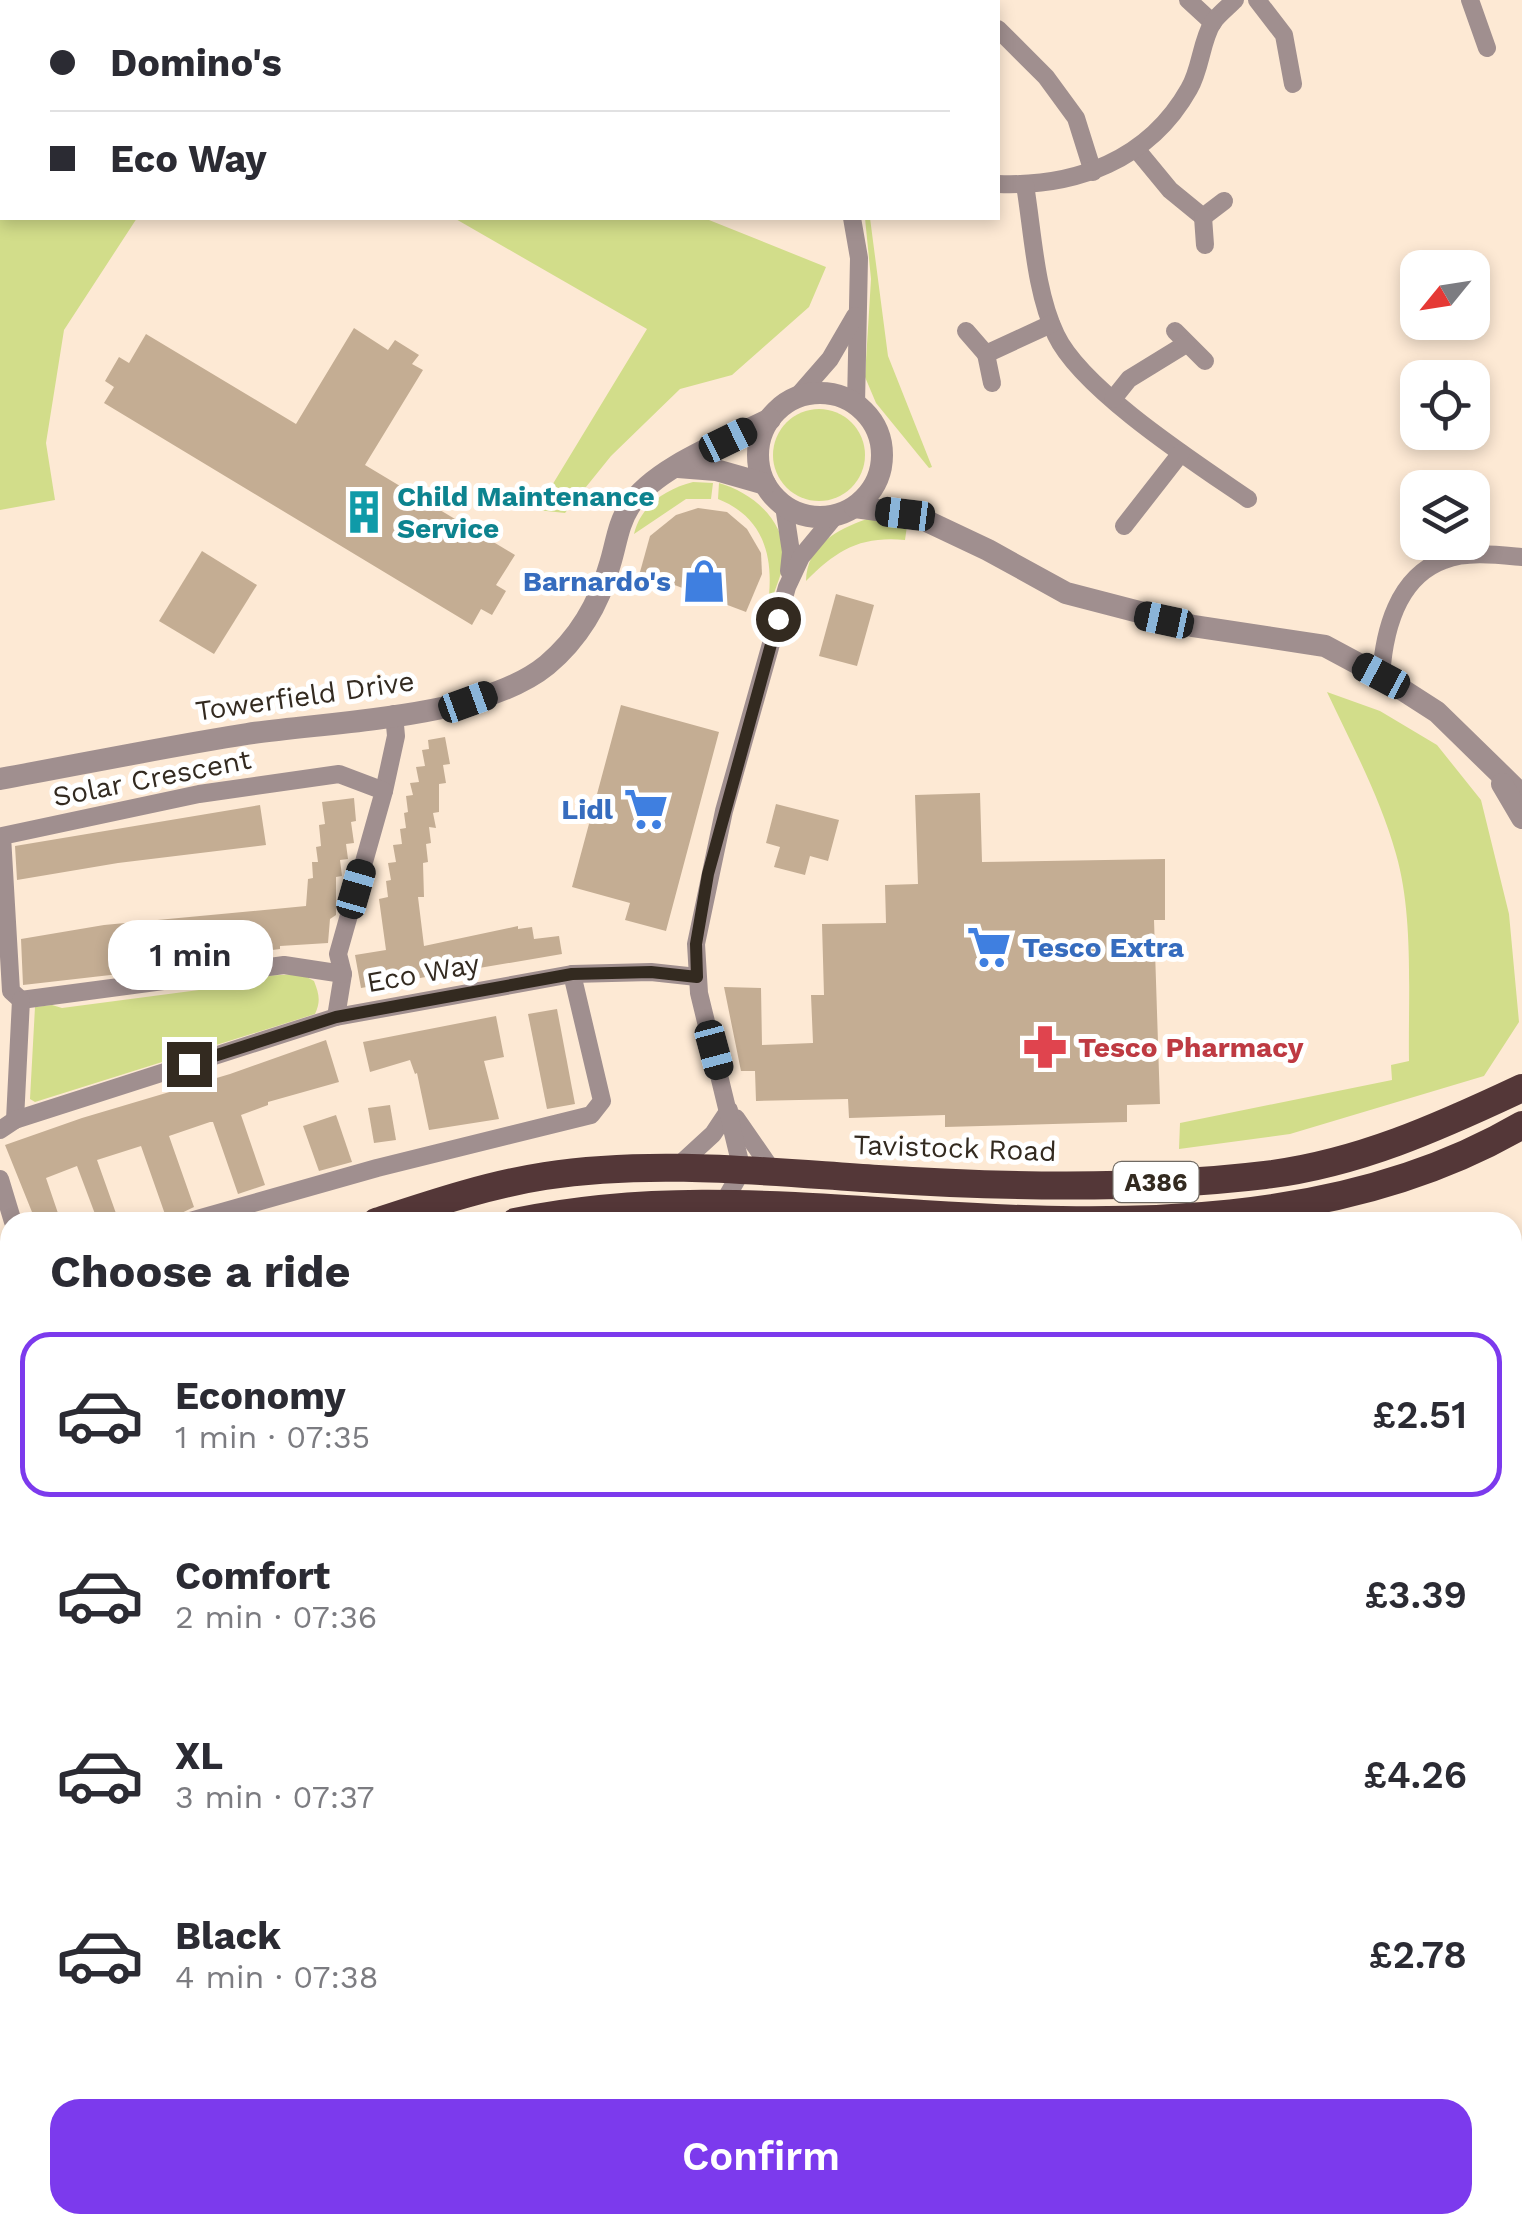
<!DOCTYPE html>
<html lang="en">
<head>
<meta charset="utf-8">
<style>
  :root { --surface:#fff; --page:#f2f2f3; --text:#2b2b33; --muted:#7c7c81; --line:#e1e1e2; --accent:#7c3aed }
  body { margin:0; font-family:"Work Sans",sans-serif; background:var(--page); color:var(--text); height:100vh; display:flex; flex-direction:column; font-size:38px; white-space:nowrap }
  * { box-sizing:border-box; margin:0 }
  p { font-size:32px; color:var(--muted) }
  .icon { flex:none; width:55px; height:55px; fill:none; stroke:currentColor; stroke-width:2; stroke-linecap:round; stroke-linejoin:round }
  .map { position:relative; flex:1; overflow:hidden }
  .drawer { position:absolute; left:0px; top:1212px; width:1522px; height:1022px; display:flex; flex-direction:column; background:var(--surface); border-radius:30px 30px 0 0; box-shadow:0 5px 15px #0003 }
  .drawer>* { flex:none }
  .banner { position:absolute; left:0px; top:0px; width:1000px; height:220px; box-shadow:0 5px 15px #0003; display:grid; align-content:center; height:220px; padding:0 50px; background:var(--surface) }
  .needle { width:65px; rotate:240deg }
  .tools { position:absolute; left:1400px; top:250px; display:grid; gap:20px }
  .tools a { display:grid; place-items:center; width:90px; height:90px; border-radius:20px; background:var(--surface); box-shadow:0 5px 15px #0003; font-size:50px }
  .end { position:absolute; width:45px; height:45px; margin:-22px; border:12px solid #332a20; background:#fff; box-shadow:0 0 0 5px #fff }
  .from { border-radius:50% }
  .bubble { position:absolute; height:70px; border-radius:30px; background:var(--surface); box-shadow:0 5px 15px #0003; font-size:32px; font-weight:600; line-height:70px; text-align:center }
  .car { position:absolute; width:30px; height:60px; margin:-30px -15px; border-radius:12px; box-shadow:0 0 8px 2px #0007; background:linear-gradient(#222 24%,#8ab4d8 0 40%,#222 0 76%,#8ab4d8 0 86%,#222 0) }
  .banner b { display:flex; align-items:center; gap:35px; height:95px; font-size:38px }
  .banner b+b { border-top:2px solid var(--line) }
  .banner i { width:25px; height:25px; background:var(--text) }
  ul { padding:0; list-style:none }
  li { display:flex; align-items:center; gap:30px; height:165px; margin:0 20px 15px; padding:0 30px; border:5px solid transparent; border-radius:30px }
  li div { flex:1 }
  li b { display:block; font-size:38px }
  li em { font-style:normal; font-weight:600 }
  li.on { border-color:var(--accent) }
  li>.icon { width:90px; height:90px; stroke-width:1.5 }
  h2 { padding:0 50px; font-size:45px; line-height:120px }
  .primary-button { display:flex; gap:20px; margin-top:auto; padding:20px 50px }
  .primary-button a { flex:1; height:115px; border-radius:30px; background:var(--accent); color:#fff; font-size:40px; font-weight:600; line-height:115px; text-align:center }
  .map>svg:first-child { display:block }
  .green { fill:#d2dd8a }
  .lines { fill:none; stroke-linecap:round; stroke-linejoin:round }
  .stream { stroke:#16a1c2; stroke-width:6 }
  .building { fill:#c4ad93 }
  .minor { stroke:#a08f8f; stroke-width:18 }
  .tertiary { stroke:#a08f8f; stroke-width:22 }
  .trunk { stroke:#543738; stroke-width:28 }
  .route { stroke:#332a20; stroke-width:12 }
  .labels { text-anchor:middle; dominant-baseline:central; stroke-width:10; stroke-linejoin:round; paint-order:stroke }
  .shield { fill:#fff; stroke:#706a63; stroke-width:2.5 }
  .shield-label { font-size:25px; font-weight:bold; fill:#332a20 }
  .culture-label { font-size:28px; font-weight:bold; fill:#0d838f; stroke:#fff; text-anchor:start }
  .shop-label { font-size:28px; font-weight:bold; fill:#366cbe; stroke:#fff; text-anchor:end }
  .street-label { font-size:28px; fill:#332a20; stroke:#fff }
  .health-label { font-size:28px; font-weight:bold; fill:#be3a42; stroke:#fff; text-anchor:start }
</style>
</head>
<body>
<div class="map">
<svg width="1522" height="2233" viewBox="0 0 1522 2233">
  <rect width="100%" height="100%" fill="#fde9d4"/>
  <!-- green -->
  <g class="green">
    <polygon points="0,0 173,2 2,2 2,218 137,218 64,330 46,443 55,500 0,510"/>
    <polygon points="454,218 704,218 826,267 809,307 732,375 680,389 611,456 565,513 537,510 647,329"/>
    <polygon points="865,218 870,218 888,356 932,467 929,468 876,403 865,377 871,279"/>
    <circle cx="819" cy="455" r="46"/>
    <path d="M693 482 713 483 711 499H686L634 534C641 505 666 489 693 482Z"/>
    <path d="M719 483C754 493 790 524 783 565 781 576 776 586 773 597L769 595C773 552 761 516 718 499Z"/>
    <path d="M867 519 886 520 907 526 905 540C860 536 837 550 806 581 807 545 836 530 867 519Z"/>
    <path d="M1327 692 1380 711 1437 745 1481 800 1509 914 1519 1022 1484 1076 1290 1134 1179 1149 1180 1123 1392 1080 1391 1065 1409 1061C1408 997 1414 916 1396 854 1380 797 1352 745 1327 692Z"/>
    <path d="M301 974 314 981C319 994 321 1001 315 1014L35 1102 30 1099 35 1007 52 1005 62 1008 260 982V976Z"/>
    <polygon points="928,2225 1198,2225 1203,2233 929,2233"/>
  </g>
  <g class="lines">
    <!-- stream -->
    <polyline class="stream" points="1033,2225 1038,2233"/>
  </g>
  <!-- building -->
  <g class="building">
    <polygon points="354,328 388,350 395,340 419,355 412,364 423,370 365,465 515,555 496,585 506,591 492,615 481,609 472,625 104,403 114,387 105,381 119,357 129,363 146,334 296,424"/>
    <polygon points="698,508 727,512 747,529 761,553 762,574 746,612 640,572 650,536 676,515"/>
    <polygon points="202,551 257,585 214,654 159,621"/>
    <polygon points="836,594 874,605 857,666 819,656"/>
    <polygon points="621,705 719,732 666,931 625,920 630,903 572,887"/>
    <polygon points="445,737 450,764 443,765 446,783 439,784 439,812 433,813 436,828 429,827 431,843 426,844 428,862 423,863 424,897 418,897 424,946 518,926 518,929 532,927 534,939 559,936 562,954 361,988 355,955 386,950 379,899 388,897 386,881 391,880 388,863 396,862 393,845 402,844 400,829 406,828 404,813 408,812 406,796 413,795 410,783 419,782 416,767 425,766 422,750 429,749 428,740"/>
    <polygon points="980,793 982,862 1165,859 1165,920 1154,920 1160,1104 1127,1105 1127,1122 945,1127 945,1115 849,1118 848,1099 756,1101 755,1071 741,1071 724,987 761,988 762,1045 813,1043 811,995 824,995 822,924 886,923 885,885 918,884 915,795"/>
    <polygon points="354,798 356,821 351,822 354,843 346,844 348,859 340,860 342,876 336,877 336,915 330,919 328,943 280,946 280,949 191,960 192,963 128,973 23,985 21,939 104,925 306,906 308,879 313,878 312,862 318,862 316,847 321,846 319,825 325,824 322,802"/>
    <polygon points="776,804 839,820 828,861 810,856 805,875 774,867 780,847 766,843"/>
    <polygon points="260,805 266,845 118,863 17,880 15,846"/>
    <polygon points="557,1009 575,1104 547,1109 528,1014"/>
    <polygon points="496,1016 504,1057 484,1061 499,1119 429,1130 417,1073 415,1074 410,1060 370,1072 363,1042"/>
    <polygon points="326,1040 339,1082 268,1102 268,1105 241,1115 265,1185 238,1194 213,1122 210,1122 169,1136 194,1207 167,1220 141,1146 97,1160 118,1219 98,1222 77,1166 46,1178 61,1222 36,1222 5,1145 82,1118 230,1074"/>
    <polygon points="390,1105 396,1140 374,1143 368,1108"/>
    <polygon points="336,1115 352,1162 319,1171 303,1126"/>
  </g>
  <g class="lines">
    <!-- minor -->
    <g class="minor">
      <polyline points="828,0 829,2"/>
      <polyline points="972,0 974,2"/>
      <polyline points="1188,0 1213,23"/>
      <polyline points="1257,0 1284,35 1293,84"/>
      <polyline points="1470,0 1487,48"/>
      <polyline points="668,2 668,0"/>
      <polyline points="998,29 1046,77 1076,118 1093,172"/>
      <polyline points="1137,150 1170,190 1203,217 1224,201"/>
      <path d="M998 184C1076 187 1149 160 1189 89 1201 69 1201 41 1213 22 1219 14 1228 7 1235 0"/>
      <path d="M1025 185C1033 233 1035 291 1056 335 1082 390 1197 464 1248 499"/>
      <polyline points="1203,217 1205,245"/>
      <polyline points="852,218 859,258 856,404"/>
      <polyline points="966,331 986,354 1051,324"/>
      <polyline points="1175,331 1205,361"/>
      <polyline points="986,354 992,383"/>
      <polyline points="796,398 830,359 855,316"/>
      <polyline points="1113,399 1129,379 1186,344"/>
      <polyline points="784,506 791,552 789,571"/>
      <polyline points="1124,526 1181,453"/>
      <path d="M1381 676C1384 632 1397 577 1444 560 1467 551 1499 555 1522 557"/>
      <polyline points="384,791 396,736 394,714"/>
      <polyline points="21,1000 11,991 2,836 199,794 339,774 384,791 338,954 343,974 336,1017"/>
      <polyline points="21,1000 284,965 343,974"/>
      <polyline points="736,1118 774,1173"/>
      <polyline points="15,1120 21,1000"/>
      <polyline points="0,1130 15,1120 336,1017 572,974 651,972 697,977"/>
      <polyline points="676,1168 713,1134 729,1110"/>
      <polyline points="0,1179 13,1222"/>
      <polyline points="724,1202 742,1170 699,993 696,944 724,811 787,587 801,557 835,516"/>
      <polyline points="187,1222 377,1168 591,1115 602,1101 572,974"/>
      <polyline points="0,1381 10,1380"/>
      <polyline points="1512,1440 1522,1439"/>
      <polyline points="0,1581 10,1572"/>
      <polyline points="1512,1695 1522,1706"/>
      <polyline points="1512,1993 1522,2004"/>
      <polyline points="0,2012 10,2018"/>
      <polyline points="643,2225 644,2233"/>
      <polyline points="1388,2225 1394,2233"/>
    </g>
    <!-- tertiary -->
    <g class="tertiary">
      <circle cx="820" cy="455" r="62"/>
      <polyline points="678,467 716,470 765,484"/>
      <polyline points="855,507 914,515 988,550 1066,593 1193,626 1325,646 1381,676 1437,712 1522,795"/>
      <path d="M0 779C82 764 164 747 247 734 331 721 481 719 547 665 579 638 599 604 610 564 616 545 618 524 629 507 654 467 729 440 770 419"/>
      <polyline points="1502,784 1522,818"/>
    </g>
    <!-- trunk -->
    <g class="trunk">
      <path d="M376 1222C431 1204 487 1185 545 1176 654 1159 768 1172 878 1179 1003 1187 1140 1190 1265 1175 1357 1164 1439 1127 1522 1088"/>
      <path d="M515 1222C654 1193 783 1205 923 1214 1123 1227 1344 1229 1522 1125"/>
      <polyline points="0,1421 10,1411"/>
      <polyline points="0,1499 10,1491"/>
    </g>
  </g>
  <g class="lines">
    <!-- route -->
    <polyline class="route" points="189,1064 336,1017 572,974 651,972 697,977 696,944 708,874 778,619"/>
  </g>
  <!-- icons -->
  <defs>
    <g id="building-bare" transform="scale(3.45)"><path d="M-4-6H4V6H1V3H-1V6H-4ZM-2.5-4.3h1.7v1.8h-1.7ZM.8-4.3h1.7v1.8H.8ZM-2.5-1h1.7V.8h-1.7ZM.8-1h1.7V.8H.8Z" fill="#0f9aa8" stroke="#fff" stroke-width="2.5" paint-order="stroke"/></g>
    <g id="shop-bare" transform="scale(3.45)"><path d="M-5-2.5h2.3a2.7 3.5 0 0 1 5.4 0H5L5.5 6h-11ZM-1.5-2.5h3a1.5 2.3 0 0 0-3 0Z" fill="#3f7fe0" stroke="#fff" stroke-width="2.5" paint-order="stroke"/></g>
    <g id="supermarket-bare" transform="scale(3.45)"><path d="M-6-5.5h2.5l.6 2H6L4.5 2H-2.5L-4.4-4H-6ZM-1.5 3.2a1.3 1.3 0 1 0 .1 0ZM3 3.2a1.3 1.3 0 1 0 .1 0Z" fill="#3f7fe0" stroke="#fff" stroke-width="2.5" paint-order="stroke"/></g>
    <g id="pharmacy-bare" transform="scale(3.45)"><path d="M-2-6h4v4h4v4h-4v4h-4v-4h-4v-4h4Z" fill="#e0444e" stroke="#fff" stroke-width="2.5" paint-order="stroke"/></g>
  </defs>
  <g fill-rule="evenodd">
    <use href="#building-bare" x="364" y="512"/>
    <use href="#shop-bare" x="704" y="581"/>
    <use href="#supermarket-bare" x="646" y="809"/>
    <use href="#supermarket-bare" x="989" y="947"/>
    <use href="#pharmacy-bare" x="1045" y="1047"/>
  </g>
  <g class="labels">
    <!-- shield labels -->
    <rect class="shield" x="1113.5" y="1162" width="85" height="40" rx="8"/>
    <g class="shield-label">
      <text x="1156" y="1182">A386</text>
    </g>
    <!-- culture labels -->
    <g class="culture-label">
      <text x="397" y="496">Child Maintenance<tspan x="397" dy="32">Service</tspan></text>
    </g>
    <!-- shop labels -->
    <g class="shop-label">
      <text x="671" y="581">Barnardo's</text>
      <text x="613" y="809">Lidl</text>
      <text x="1022" y="947" text-anchor="start">Tesco Extra</text>
    </g>
    <!-- street labels -->
    <g class="street-label">
      <text transform="translate(305 696) rotate(-8)">Towerfield Drive</text>
      <text transform="translate(152 778) rotate(-11)">Solar Crescent</text>
      <text transform="translate(423 973) rotate(-10)">Eco Way</text>
      <text transform="translate(955 1148) rotate(2)">Tavistock Road</text>
    </g>
    <!-- health labels -->
    <g class="health-label">
      <text x="1078" y="1047">Tesco Pharmacy</text>
    </g>
  </g>
</svg>
<div class="tools">
<a><svg class="needle" viewBox="-14 -14 28 28"><path d="M0-13l5 13h-10z" fill="#e53935"/><path d="M0 13l5-13h-10z" fill="#7c7c81"/></svg></a>
<a><svg class="icon" aria-label="locate" viewBox="0 0 24 24"><circle cx="12" cy="12" r="6"/><path d="M12 2v4M12 18v4M2 12h4M18 12h4"/></svg></a>
<a><svg class="icon" aria-label="layers" viewBox="0 0 24 24"><path d="M12 4l9 5-9 5-9-5zM3 14l9 5 9-5"/></svg></a>
</div>
<i class="end from" style="left:778px;top:619px"></i>
<i class="end" style="left:189px;top:1064px"></i>
<div class="bubble" style="left:108px;top:920px;width:165px">1 min</div>
<i class="car" style="left:728px;top:440px;rotate:64deg"></i>
<i class="car" style="left:905px;top:514px;rotate:277deg"></i>
<i class="car" style="left:1164px;top:620px;rotate:282deg"></i>
<i class="car" style="left:1381px;top:676px;rotate:298deg"></i>
<i class="car" style="left:468px;top:702px;rotate:70deg"></i>
<i class="car" style="left:356px;top:889px;rotate:16deg"></i>
<i class="car" style="left:714px;top:1050px;rotate:165deg"></i>
<div class="banner">
<b><i class="from"></i>Domino's</b>
<b><i></i>Eco Way</b>
</div>
<section class="drawer">
<h2>Choose a ride</h2>
<ul>
<li class="on"><svg class="icon" aria-label="car" viewBox="0 0 24 24"><path d="M5 17H2v-5l4-1 3-4h7l3 4 3 1v5h-3M9 17h6M6 11h13"/><circle cx="7" cy="17" r="2"/><circle cx="17" cy="17" r="2"/></svg><div><b>Economy</b><p>1 min · 07:35</p></div><em>£2.51</em></li>
<li><svg class="icon" aria-label="car" viewBox="0 0 24 24"><path d="M5 17H2v-5l4-1 3-4h7l3 4 3 1v5h-3M9 17h6M6 11h13"/><circle cx="7" cy="17" r="2"/><circle cx="17" cy="17" r="2"/></svg><div><b>Comfort</b><p>2 min · 07:36</p></div><em>£3.39</em></li>
<li><svg class="icon" aria-label="car" viewBox="0 0 24 24"><path d="M5 17H2v-5l4-1 3-4h7l3 4 3 1v5h-3M9 17h6M6 11h13"/><circle cx="7" cy="17" r="2"/><circle cx="17" cy="17" r="2"/></svg><div><b>XL</b><p>3 min · 07:37</p></div><em>£4.26</em></li>
<li><svg class="icon" aria-label="car" viewBox="0 0 24 24"><path d="M5 17H2v-5l4-1 3-4h7l3 4 3 1v5h-3M9 17h6M6 11h13"/><circle cx="7" cy="17" r="2"/><circle cx="17" cy="17" r="2"/></svg><div><b>Black</b><p>4 min · 07:38</p></div><em>£2.78</em></li>
</ul>
<div class="primary-button"><a>Confirm</a></div>
</section>
</div>
</body>
</html>
